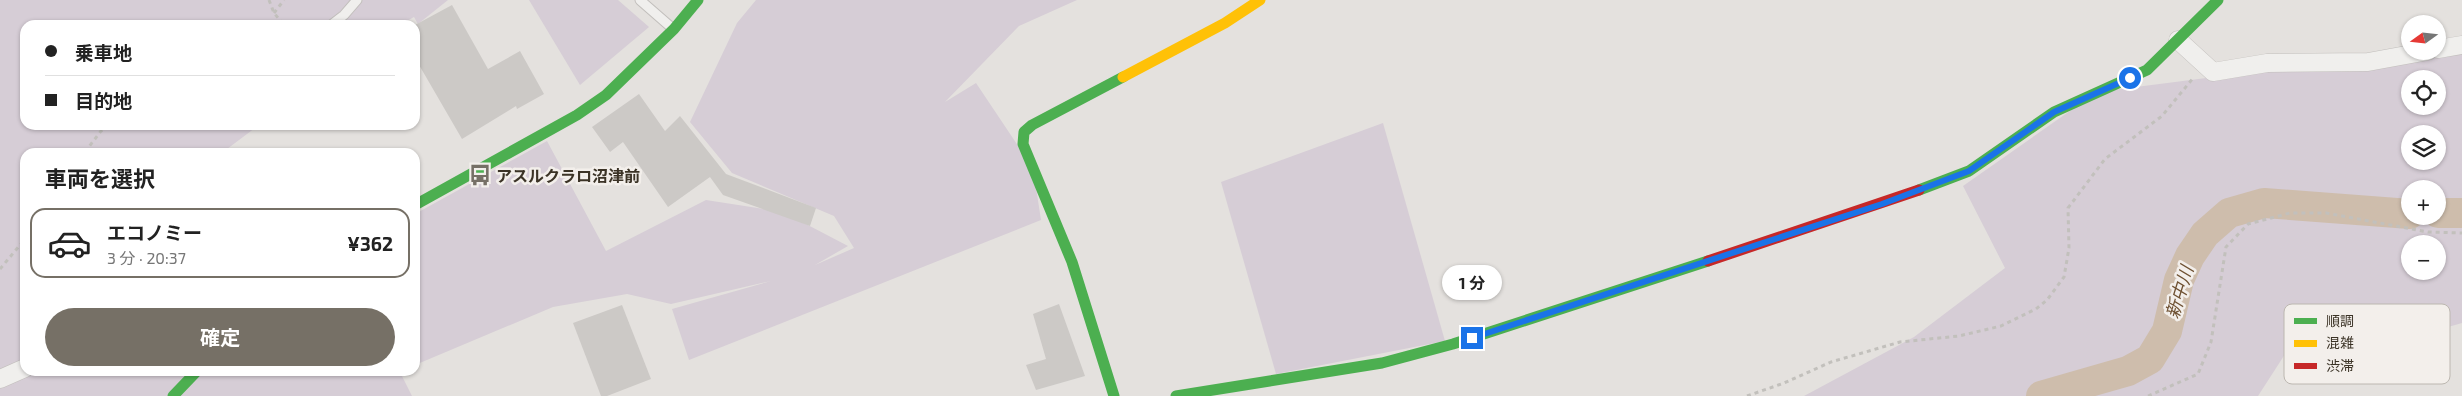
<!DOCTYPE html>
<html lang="ja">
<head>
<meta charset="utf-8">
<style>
  :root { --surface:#fff; --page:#f6f6f6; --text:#222; --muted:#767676; --line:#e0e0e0; --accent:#767066 }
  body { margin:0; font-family:"Exo 2","Noto Sans JP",sans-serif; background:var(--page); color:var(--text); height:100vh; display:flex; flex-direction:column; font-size:19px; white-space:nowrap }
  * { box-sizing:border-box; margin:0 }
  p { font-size:16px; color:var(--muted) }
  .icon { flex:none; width:28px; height:28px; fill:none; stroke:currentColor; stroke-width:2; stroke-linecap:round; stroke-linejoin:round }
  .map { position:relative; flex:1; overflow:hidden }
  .sheet { position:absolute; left:20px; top:148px; width:400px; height:228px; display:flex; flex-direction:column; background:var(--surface); border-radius:15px; box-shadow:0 1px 4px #0004 }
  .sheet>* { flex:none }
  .top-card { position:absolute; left:20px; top:20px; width:400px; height:110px; border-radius:15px; box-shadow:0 1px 4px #0004; display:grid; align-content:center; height:110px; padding:0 25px; background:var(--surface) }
  .needle { width:32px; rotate:255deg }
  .controls { position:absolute; left:2401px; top:15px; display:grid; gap:10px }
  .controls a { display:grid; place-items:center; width:45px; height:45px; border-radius:50%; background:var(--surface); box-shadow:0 1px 4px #0004; font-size:25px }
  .end { position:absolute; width:22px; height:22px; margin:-11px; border:6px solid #1a73e8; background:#fff; box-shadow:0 0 0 2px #fff }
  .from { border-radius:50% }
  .bubble { position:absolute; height:35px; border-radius:18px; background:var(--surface); box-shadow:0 1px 4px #0004; font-size:16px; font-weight:700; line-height:35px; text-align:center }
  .top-card b { display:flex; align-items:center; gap:18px; height:48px; font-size:19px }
  .top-card b+b { border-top:1px solid var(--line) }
  .top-card i { width:12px; height:12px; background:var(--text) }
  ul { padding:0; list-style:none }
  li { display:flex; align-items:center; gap:15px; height:70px; margin:0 10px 8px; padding:0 15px; border:2px solid transparent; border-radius:15px }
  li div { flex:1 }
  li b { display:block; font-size:19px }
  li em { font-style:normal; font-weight:700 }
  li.selected { border-color:var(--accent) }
  li>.icon { width:45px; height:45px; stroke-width:1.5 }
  h2 { padding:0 25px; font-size:22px; line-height:60px }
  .action { display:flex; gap:10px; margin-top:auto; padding:10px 25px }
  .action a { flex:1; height:58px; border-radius:30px; background:var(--accent); color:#fff; font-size:20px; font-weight:700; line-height:58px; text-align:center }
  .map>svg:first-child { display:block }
  .green { fill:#d6cdd6; fill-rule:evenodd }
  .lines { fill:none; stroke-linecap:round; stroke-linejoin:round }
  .river { stroke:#cebdac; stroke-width:30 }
  .building { fill:#ccc9c6 }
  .lane-casing { stroke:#c2bfbc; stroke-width:11 }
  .street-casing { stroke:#c2bfbc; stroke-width:19 }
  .path { stroke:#c2c0bc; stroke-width:3; stroke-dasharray:4 4; stroke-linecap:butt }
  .lane { stroke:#f0efed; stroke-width:9 }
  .street { stroke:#f0efed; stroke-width:18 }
  .fast { stroke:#4caf50; stroke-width:11 }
  .slow { stroke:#ffc107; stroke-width:11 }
  .jam { stroke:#c62828; stroke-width:11 }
  .route { stroke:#1a73e8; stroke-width:6 }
  .labels { text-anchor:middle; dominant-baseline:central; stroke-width:5; stroke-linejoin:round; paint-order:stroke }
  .poi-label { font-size:16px; font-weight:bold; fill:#3b3326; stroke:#f3efeb; text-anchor:start }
  .water-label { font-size:18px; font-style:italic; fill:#6e5031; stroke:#f3efeb }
  .key { fill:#f3efeb; stroke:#bcb7b0; stroke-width:1 }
  .key-label { font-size:14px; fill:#3b3326 }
</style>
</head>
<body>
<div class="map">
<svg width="2462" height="396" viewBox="0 0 2462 396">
  <rect width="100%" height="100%" fill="#e4e1de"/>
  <!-- green -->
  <g class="green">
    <polygon points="0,0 448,0 418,24 414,17 400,25 25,25 25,125 259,125 223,152 25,152 25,370 404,370 400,372 412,396 0,396"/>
    <polygon points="529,0 618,0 649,27 580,85"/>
    <polygon points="756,0 1077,0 1019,26 945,102 976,83 1033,168 1041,220 689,360 672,309 771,281 671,304 627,294 553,307 415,365 415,214 547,141 606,251 706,200 783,212 848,246 815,265 854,248 834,216 732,173 690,122 737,23"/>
    <path d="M2462 45V323L2364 351 2298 334 2258 396H1804L1914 337 2005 268 1963 186 2097 92ZM2410 79H2438V106H2410ZM2410 134H2438V161H2410ZM2410 189H2438V216H2410ZM2410 244H2438V271H2410Z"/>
    <polygon points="1383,123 1445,341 1276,374 1221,182"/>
  </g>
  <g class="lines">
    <!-- river -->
    <g class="river">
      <polyline points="2438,213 2462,213"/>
      <polyline points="2041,396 2128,371 2150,359 2167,331 2179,280 2190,256 2205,234 2229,213 2264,203 2410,214"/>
    </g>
  </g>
  <!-- building -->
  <g class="building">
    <polygon points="452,5 488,69 520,51 544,94 517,109 516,106 462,139 415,58 415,25"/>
    <polygon points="639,94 665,131 680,116 726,174 816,208 810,226 723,195 710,177 668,207 623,142 610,152 592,127"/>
    <polygon points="1059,304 1085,376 1036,390 1026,365 1046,359 1033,314"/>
    <polygon points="622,305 651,379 607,396 601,396 573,323"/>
  </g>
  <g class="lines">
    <!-- lane casing -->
    <g class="lane-casing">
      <g id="lane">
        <polyline points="640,0 672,28"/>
        <polyline points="331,25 344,15 357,0"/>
      </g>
    </g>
    <!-- street casing -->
    <g class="street-casing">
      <g id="street">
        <polyline points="2178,40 2213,72 2267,63 2368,62 2428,51"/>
        <polyline points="2438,49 2462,45"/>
        <polyline points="0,379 25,368"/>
      </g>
    </g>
    <!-- path -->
    <g class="path">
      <polyline points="269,0 274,13 284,25"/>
      <polyline points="274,13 284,0"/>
      <polyline points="85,152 101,131 112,125"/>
      <polyline points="0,269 25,239"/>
      <polyline points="1747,396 1784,383 1831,362 1900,342 1959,336 2001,326 2036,309 2047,300 2064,277 2069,248 2068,208 2105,159 2162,116 2194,77"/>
      <polyline points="2148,396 2198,374 2211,342 2226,247 2248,224 2290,213 2326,213 2428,232 2462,233"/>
    </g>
    <!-- lane -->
    <use href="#lane" class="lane"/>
    <!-- street -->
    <use href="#street" class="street"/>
    <!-- fast -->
    <g class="fast">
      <polyline points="1919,190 1969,171 2054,112 2147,70 2218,0"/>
      <polyline points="415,205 577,115 606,95 674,29 698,0"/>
      <polyline points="173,396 198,370"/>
      <polyline points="1114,396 1072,262 1023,144 1024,132 1032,125 1123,77"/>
      <polyline points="1176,396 1382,363 1453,344 1708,261"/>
    </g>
    <!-- slow -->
    <polyline class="slow" points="1123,77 1225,23 1260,0"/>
    <!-- jam -->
    <polyline class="jam" points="1708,261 1919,190"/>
  </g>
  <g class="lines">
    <!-- route -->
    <polyline class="route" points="1472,338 1882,204 1969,171 2054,112 2130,78"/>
  </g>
  <!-- icons -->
  <defs>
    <g id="bus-bare" transform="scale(1.725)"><path d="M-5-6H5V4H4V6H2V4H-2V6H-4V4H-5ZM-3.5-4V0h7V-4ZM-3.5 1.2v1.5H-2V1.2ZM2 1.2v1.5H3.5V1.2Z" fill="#767066" stroke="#f3efeb" stroke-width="2.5" paint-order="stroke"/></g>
  </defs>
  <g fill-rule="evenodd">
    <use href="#bus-bare" x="480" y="175"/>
  </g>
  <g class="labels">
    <!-- poi labels -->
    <g class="poi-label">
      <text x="496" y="175">アスルクラロ沼津前</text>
    </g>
    <!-- water labels -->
    <g class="water-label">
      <text transform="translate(2179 292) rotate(-73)">新中川</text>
    </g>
  </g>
  <!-- legend -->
  <rect x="2284" y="304" width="166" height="80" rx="8" class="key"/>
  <rect x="2294" y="318" width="23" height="6" fill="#4caf50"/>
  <rect x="2294" y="340" width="23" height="7" fill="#ffc107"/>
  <rect x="2294" y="363" width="23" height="6" fill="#c62828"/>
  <g class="key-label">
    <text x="2326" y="326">順調</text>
    <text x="2326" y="348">混雑</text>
    <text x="2326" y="371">渋滞</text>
  </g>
</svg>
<div class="controls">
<a><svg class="needle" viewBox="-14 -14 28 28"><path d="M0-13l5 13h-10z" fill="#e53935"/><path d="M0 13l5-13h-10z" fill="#767676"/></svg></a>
<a><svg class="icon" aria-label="locate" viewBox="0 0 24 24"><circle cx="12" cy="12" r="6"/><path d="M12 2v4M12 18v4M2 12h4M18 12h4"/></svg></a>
<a><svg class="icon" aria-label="layers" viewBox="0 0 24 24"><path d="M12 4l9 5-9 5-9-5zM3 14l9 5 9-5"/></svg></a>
<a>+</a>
<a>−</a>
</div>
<i class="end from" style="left:2130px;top:78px"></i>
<i class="end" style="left:1472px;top:338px"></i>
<div class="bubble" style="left:1442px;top:265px;width:60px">1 分</div>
<div class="top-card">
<b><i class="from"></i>乗車地</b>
<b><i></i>目的地</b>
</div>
<section class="sheet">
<h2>車両を選択</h2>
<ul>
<li class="selected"><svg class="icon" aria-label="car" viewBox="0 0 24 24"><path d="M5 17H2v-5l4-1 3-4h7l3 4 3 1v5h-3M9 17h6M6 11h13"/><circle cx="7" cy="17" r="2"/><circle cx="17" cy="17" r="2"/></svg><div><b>エコノミー</b><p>3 分 · 20:37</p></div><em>¥362</em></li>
</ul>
<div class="action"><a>確定</a></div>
</section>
</div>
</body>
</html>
